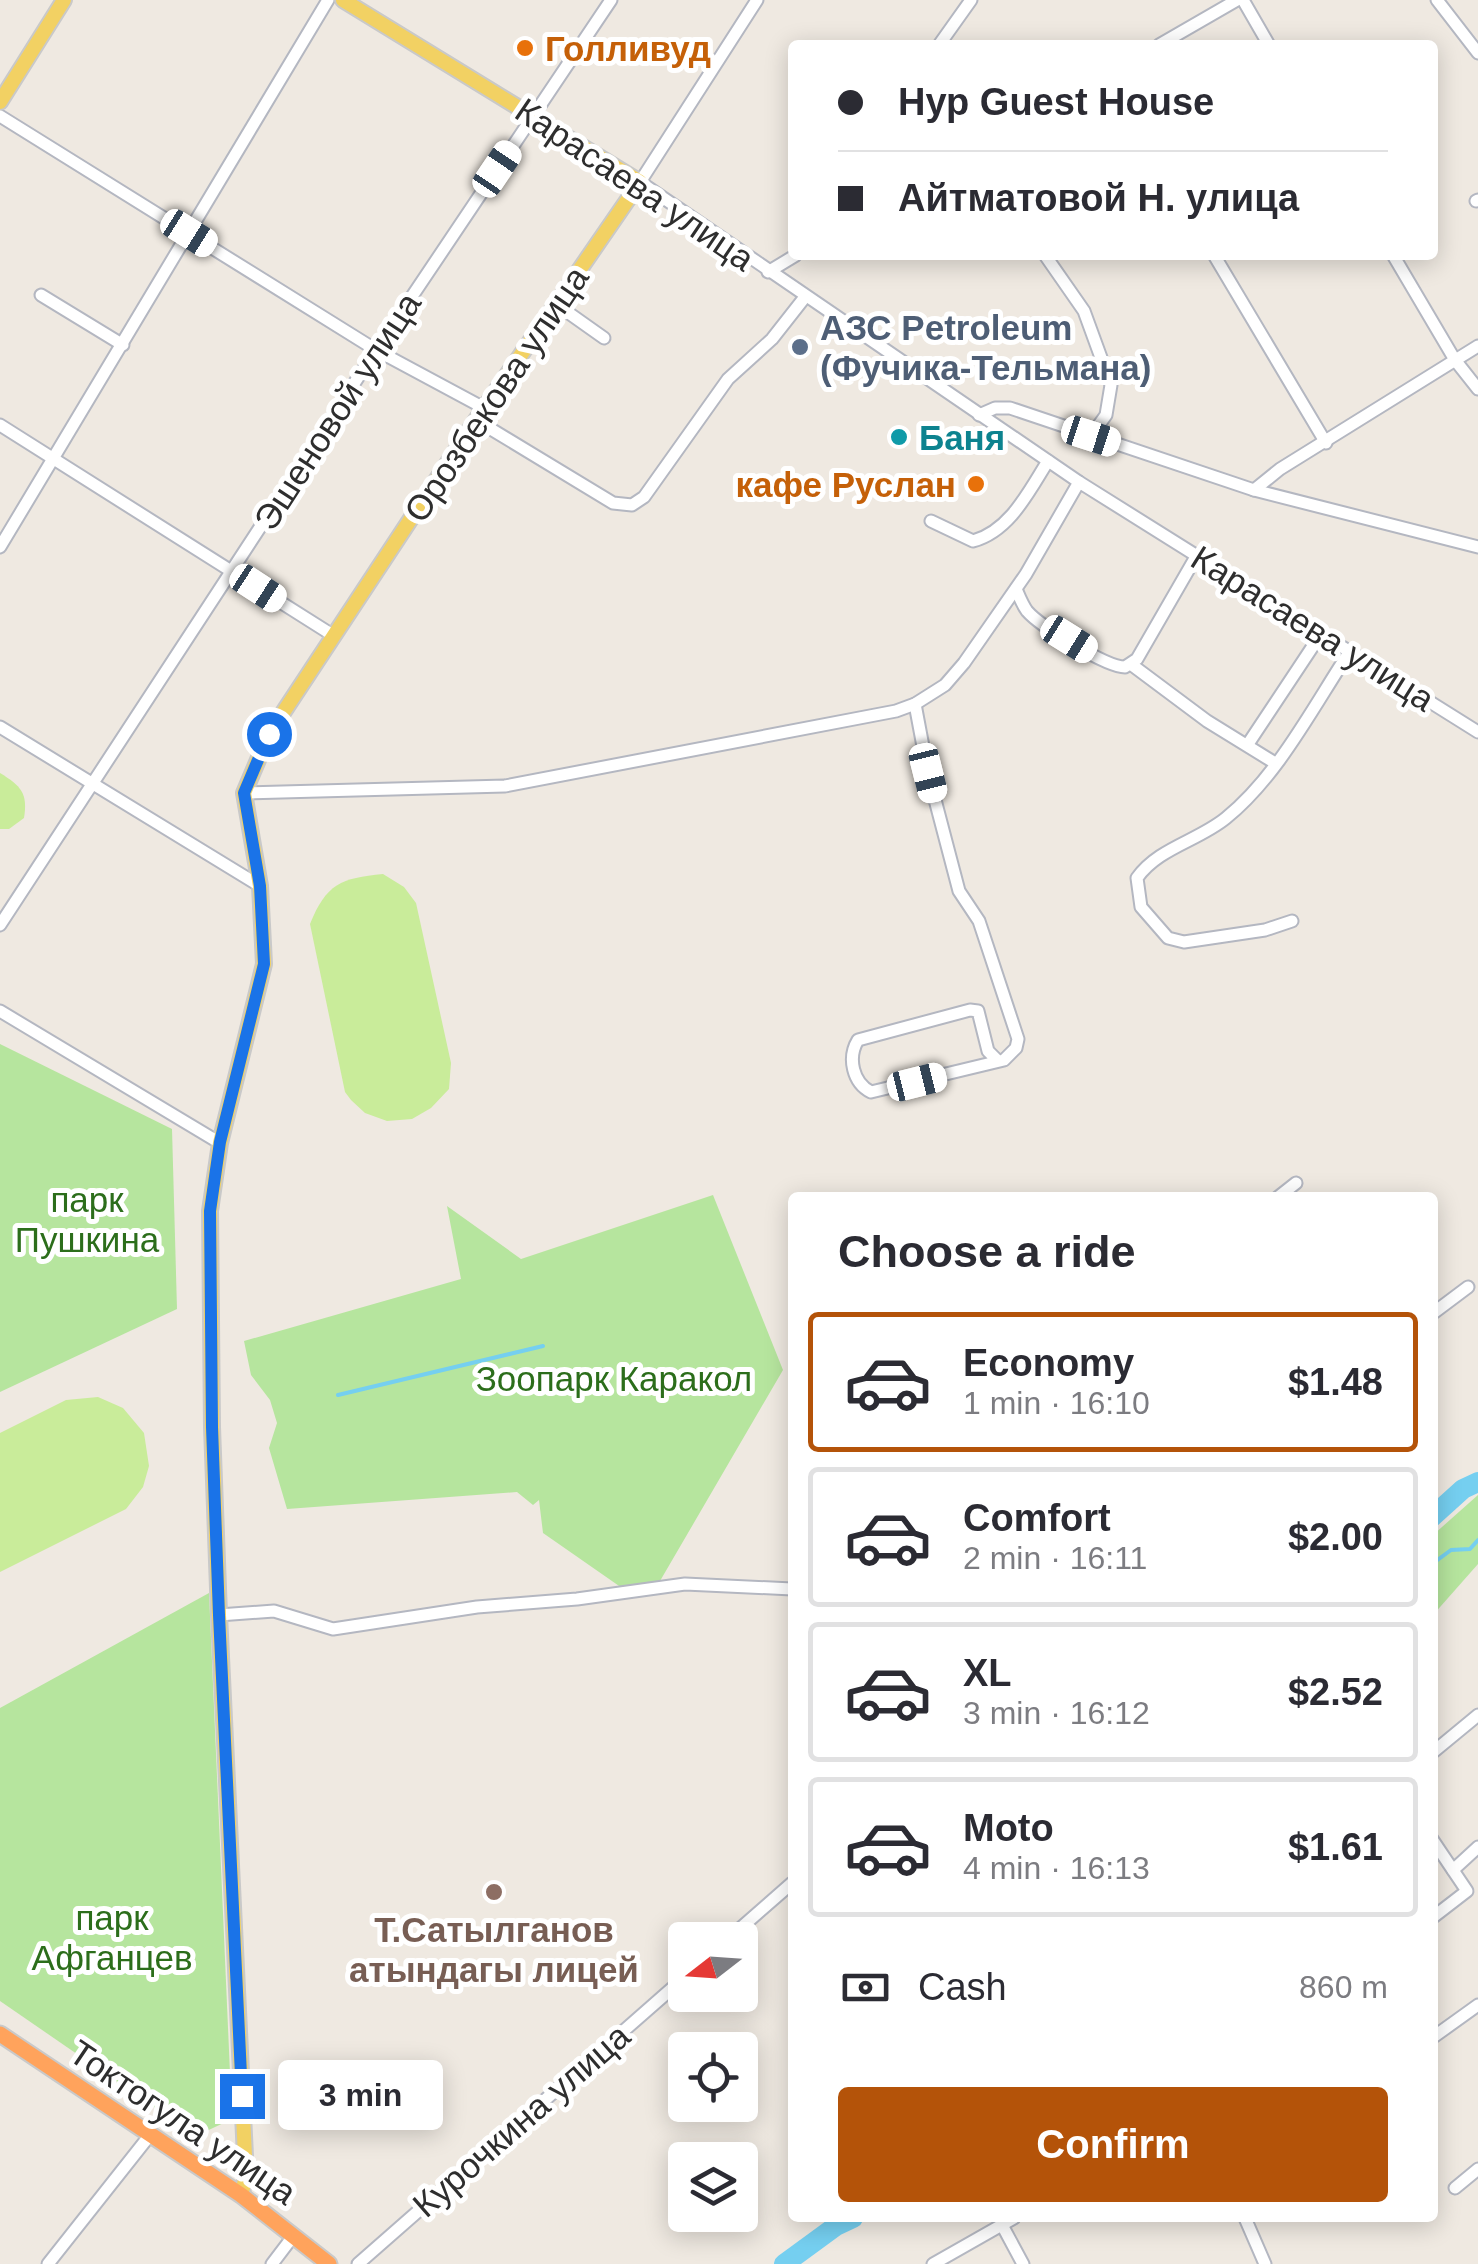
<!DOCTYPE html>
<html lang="en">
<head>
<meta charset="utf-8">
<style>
  :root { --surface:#fff; --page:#f7f7f7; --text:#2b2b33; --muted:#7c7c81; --line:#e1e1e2; --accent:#b45309 }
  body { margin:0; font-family:Helvetica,sans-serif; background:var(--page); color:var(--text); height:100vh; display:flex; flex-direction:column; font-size:38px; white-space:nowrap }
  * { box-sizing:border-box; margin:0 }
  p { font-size:32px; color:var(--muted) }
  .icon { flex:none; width:55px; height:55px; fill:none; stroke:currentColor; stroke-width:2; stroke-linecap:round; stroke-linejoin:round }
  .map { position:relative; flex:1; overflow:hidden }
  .drawer { position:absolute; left:788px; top:1192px; width:650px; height:1030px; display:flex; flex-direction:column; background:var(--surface); border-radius:10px; box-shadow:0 5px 25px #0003 }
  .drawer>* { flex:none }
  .guide { position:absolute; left:788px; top:40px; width:650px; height:220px; border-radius:10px; box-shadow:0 5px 25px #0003; display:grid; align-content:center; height:220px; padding:0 50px; background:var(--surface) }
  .needle { width:65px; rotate:253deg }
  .tools { position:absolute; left:668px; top:1922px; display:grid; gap:20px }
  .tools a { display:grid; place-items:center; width:90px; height:90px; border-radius:10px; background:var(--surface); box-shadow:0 5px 25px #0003; font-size:50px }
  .end { position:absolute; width:45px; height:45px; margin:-22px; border:12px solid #1a73e8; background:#fff; box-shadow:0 0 0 5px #fff }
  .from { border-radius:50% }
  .bubble { position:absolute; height:70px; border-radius:10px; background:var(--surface); box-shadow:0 5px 25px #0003; font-size:32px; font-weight:700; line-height:70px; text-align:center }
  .car { position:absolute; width:30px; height:60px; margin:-30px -15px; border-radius:12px; box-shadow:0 0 8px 2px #0007; background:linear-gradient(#fff 24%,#345 0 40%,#fff 0 76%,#345 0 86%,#fff 0) }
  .guide b { display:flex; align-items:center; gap:35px; height:95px; font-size:38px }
  .guide b+b { border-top:2px solid var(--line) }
  .guide i { width:25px; height:25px; background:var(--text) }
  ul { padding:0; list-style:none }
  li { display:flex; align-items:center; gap:30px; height:140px; margin:0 20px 15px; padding:0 30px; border:5px solid var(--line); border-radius:10px }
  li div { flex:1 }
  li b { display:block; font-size:38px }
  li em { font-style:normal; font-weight:700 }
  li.selected { border-color:var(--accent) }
  li>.icon { width:90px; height:90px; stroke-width:1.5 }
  h2 { padding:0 50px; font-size:45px; line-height:120px }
  .pay { display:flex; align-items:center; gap:25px; height:110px; padding:0 50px; font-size:38px }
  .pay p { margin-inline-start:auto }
  .cta { display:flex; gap:20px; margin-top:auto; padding:20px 50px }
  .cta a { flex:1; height:115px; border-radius:10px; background:var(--accent); color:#fff; font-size:40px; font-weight:700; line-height:115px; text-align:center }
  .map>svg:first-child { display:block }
  .green { fill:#b6e59e }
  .pitch { fill:#c9ec9a }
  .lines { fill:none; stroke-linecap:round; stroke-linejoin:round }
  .stream { stroke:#75cff0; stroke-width:4 }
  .river { stroke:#75cff0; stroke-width:20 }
  .minor-casing { stroke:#b4b7c1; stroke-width:15 }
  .major-casing { stroke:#c9c9c9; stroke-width:18 }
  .highway-casing { stroke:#c9c9c9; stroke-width:19 }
  .minor { stroke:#fff; stroke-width:11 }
  .major { stroke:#f2d163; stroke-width:14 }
  .highway { stroke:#ffa35c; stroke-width:15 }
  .route { stroke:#1a73e8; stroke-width:12 }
  .food-dot { fill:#e8710a; stroke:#fff; stroke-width:4 }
  .service-dot { fill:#5c6f8a; stroke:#fff; stroke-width:4 }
  .culture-dot { fill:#0f9aa8; stroke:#fff; stroke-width:4 }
  .education-dot { fill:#8d6e63; stroke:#fff; stroke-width:4 }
  .labels { text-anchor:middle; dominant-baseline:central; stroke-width:10; stroke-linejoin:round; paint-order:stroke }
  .food-label { font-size:35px; font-weight:bold; fill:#c56008; stroke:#fff; text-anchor:start }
  .street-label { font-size:35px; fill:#2e2e2e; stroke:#fff }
  .service-label { font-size:35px; font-weight:bold; fill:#4e5e75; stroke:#fff; text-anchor:start }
  .culture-label { font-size:35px; font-weight:bold; fill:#0d838f; stroke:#fff; text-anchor:start }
  .park-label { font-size:35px; fill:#2c6e1b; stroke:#fff }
  .education-label { font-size:35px; font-weight:bold; fill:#785e54; stroke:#fff }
</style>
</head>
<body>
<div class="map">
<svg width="1478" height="2264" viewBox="0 0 1478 2264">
  <rect width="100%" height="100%" fill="#efe9e1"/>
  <!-- green -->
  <g class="green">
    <polygon points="0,1044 172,1129 177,1309 0,1392"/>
    <polygon points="713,1195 783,1370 660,1581 622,1588 543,1533 539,1500 533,1505 517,1492 287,1509 269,1448 277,1423 270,1400 251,1375 244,1341 461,1279 447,1206 521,1259"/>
    <polygon points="1478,1495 1478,1564 1433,1615 1433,1535"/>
    <polygon points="209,1593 232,2119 196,2136 0,2001 0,1708"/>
  </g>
  <!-- pitch -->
  <g class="pitch">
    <path d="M0 773C21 786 28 793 24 818L9 829H0Z"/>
    <path d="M383 874 404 887 416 903 451 1063 449 1089 431 1108 412 1119 387 1121 365 1113 351 1100 345 1092 310 924C326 884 341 878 383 874Z"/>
    <polygon points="98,1397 123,1408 144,1433 149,1466 143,1487 126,1509 0,1572 0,1433 66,1400"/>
  </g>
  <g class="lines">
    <!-- stream -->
    <g class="stream">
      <polyline points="338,1395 543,1346"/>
      <polyline points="1432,1564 1451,1550 1470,1549 1478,1540"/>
    </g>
    <!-- river -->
    <g class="river">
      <polyline points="1432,1517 1463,1489 1478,1482"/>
      <polyline points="784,2264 836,2226 853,2218"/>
    </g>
    <!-- minor casing -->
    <g class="minor-casing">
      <g id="minor">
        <polyline points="757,0 640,182 1079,482 1478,732"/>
        <polyline points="1243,0 1269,45"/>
        <polyline points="1437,0 1478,53"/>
        <polyline points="939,45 971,0"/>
        <polyline points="1159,45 1237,0"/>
        <polyline points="0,116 376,350 484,408"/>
        <polyline points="1476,201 1478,200"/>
        <polyline points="1045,255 1084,311 1111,385 1106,415 1091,436"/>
        <polyline points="1214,255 1326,443"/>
        <polyline points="1393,255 1455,360 1478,389"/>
        <polyline points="768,272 796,255"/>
        <polyline points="41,295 123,345"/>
        <polyline points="556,304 604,338"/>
        <polyline points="979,415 995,408 1010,408 1254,490 1478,547"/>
        <polyline points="476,420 613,503 632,505 644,497 728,379 772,339 805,297"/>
        <polyline points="0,425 334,636"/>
        <polyline points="1254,490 1280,469 1478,346"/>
        <path d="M931 521 973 541C1010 531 1029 491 1048 461"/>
        <polyline points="0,547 328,0"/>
        <path d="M1016 589C1019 596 1022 604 1027 611 1040 626 1106 667 1125 667L1137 659 1197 555"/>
        <polyline points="1132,665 1207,721 1275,763"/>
        <path d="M915 704 928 773 959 891 979 921 1018 1039 1016 1048 1004 1060 871 1092C853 1083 847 1058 858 1040L970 1010 978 1011 988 1051 998 1061"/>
        <polyline points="0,727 260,886"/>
        <polyline points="1248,744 1321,634"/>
        <polyline points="244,793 505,786 896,711 915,704 945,685 964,663 1026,574 1079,482"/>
        <path d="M1292 921 1265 930 1184 942 1168 938 1141 907 1137 878C1158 848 1198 841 1226 818 1278 776 1313 707 1350 651"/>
        <polyline points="0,925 376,350 611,0"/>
        <polyline points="0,1011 220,1143"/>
        <polyline points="1277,1198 1296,1183"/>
        <polyline points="1432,1314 1468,1287"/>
        <polyline points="219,1615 274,1611 333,1629 477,1607 577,1599 685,1584 792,1589"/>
        <polyline points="1432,1753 1478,1715"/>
        <polyline points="1432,1839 1467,1891 1432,1918"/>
        <polyline points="1453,1870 1478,1847"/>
        <polyline points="727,1940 792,1883"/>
        <polyline points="1432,2038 1478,2005"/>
        <polyline points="1455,2188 1478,2169"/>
        <polyline points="1245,2218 1265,2264"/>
        <polyline points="1002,2225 1023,2264"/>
        <polyline points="48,2264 150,2135"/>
        <polyline points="272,2264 294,2235"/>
        <polyline points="358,2264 685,1977"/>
        <polyline points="933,2264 1014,2218"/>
      </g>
    </g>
    <!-- major casing -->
    <g class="major-casing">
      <g id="major">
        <polyline points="0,102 64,0"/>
        <polyline points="241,2195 246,2177 219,1615 212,1427 210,1211 220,1143 264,964 260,886 244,793 269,734 476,420 640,182 343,0"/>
      </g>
    </g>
    <!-- highway casing -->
    <g class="highway-casing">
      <polyline id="highway" points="0,2034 241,2195 329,2264"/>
    </g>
    <!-- minor -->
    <use href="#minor" class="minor"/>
    <!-- major -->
    <use href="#major" class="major"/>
    <!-- highway -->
    <use href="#highway" class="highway"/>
  </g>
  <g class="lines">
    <!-- route -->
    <polyline class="route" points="242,2096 219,1615 212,1427 210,1211 220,1142 264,964 260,886 244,793 269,734"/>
  </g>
  <!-- markers -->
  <g class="food-dot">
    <circle cx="525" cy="48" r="10"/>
    <circle cx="976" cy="484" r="10"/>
  </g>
  <circle class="service-dot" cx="800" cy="347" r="10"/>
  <circle class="culture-dot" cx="899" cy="437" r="10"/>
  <circle class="education-dot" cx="494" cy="1892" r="10"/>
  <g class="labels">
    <!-- food labels -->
    <g class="food-label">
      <text x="545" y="48">Голливуд</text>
      <text x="956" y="484" text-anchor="end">кафе Руслан</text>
    </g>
    <!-- street labels -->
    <g class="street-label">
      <text transform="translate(635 184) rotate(34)">Карасаева улица</text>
      <text transform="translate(496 394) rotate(-56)">Орозбекова улица</text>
      <text transform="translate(337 411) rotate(-57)">Эшеновой улица</text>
      <text transform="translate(1313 628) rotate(32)">Карасаева улица</text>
      <text transform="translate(521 2120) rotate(-41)">Курочкина улица</text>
      <text transform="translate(183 2122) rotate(34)">Токтогула улица</text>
    </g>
    <!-- service labels -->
    <g class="service-label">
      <text x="820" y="327">АЗС Petroleum<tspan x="820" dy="40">(Фучика-Тельмана)</tspan></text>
    </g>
    <!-- culture labels -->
    <g class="culture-label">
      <text x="919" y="437">Баня</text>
    </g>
    <!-- park labels -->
    <g class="park-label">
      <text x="87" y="1199">парк<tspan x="87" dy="40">Пушкина</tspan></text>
      <text x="614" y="1378">Зоопарк Каракол</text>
      <text x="112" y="1917">парк<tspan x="112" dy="40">Афганцев</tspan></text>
    </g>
    <!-- education labels -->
    <g class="education-label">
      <text x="494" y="1929">Т.Сатылганов<tspan x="494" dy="40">атындагы лицей</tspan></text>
    </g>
  </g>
</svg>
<div class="tools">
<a><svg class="needle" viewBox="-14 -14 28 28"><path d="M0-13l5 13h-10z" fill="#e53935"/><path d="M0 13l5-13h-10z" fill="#7c7c81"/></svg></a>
<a><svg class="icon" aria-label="locate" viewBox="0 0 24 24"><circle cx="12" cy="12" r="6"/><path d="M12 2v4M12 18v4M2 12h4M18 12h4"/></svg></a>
<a><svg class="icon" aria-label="layers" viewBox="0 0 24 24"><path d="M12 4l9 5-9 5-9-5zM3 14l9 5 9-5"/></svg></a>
</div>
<i class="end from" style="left:269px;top:734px"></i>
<i class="end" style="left:242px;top:2096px"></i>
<div class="bubble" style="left:278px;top:2060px;width:165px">3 min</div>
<i class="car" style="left:497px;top:169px;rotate:34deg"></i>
<i class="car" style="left:189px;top:233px;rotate:122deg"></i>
<i class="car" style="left:1091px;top:436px;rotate:108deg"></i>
<i class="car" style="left:258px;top:588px;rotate:123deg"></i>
<i class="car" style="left:1069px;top:639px;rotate:122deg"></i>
<i class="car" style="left:928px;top:773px;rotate:166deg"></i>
<i class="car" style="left:917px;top:1082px;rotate:76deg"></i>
<div class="guide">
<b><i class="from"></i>Нур Guest House</b>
<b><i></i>Айтматовой Н. улица</b>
</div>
<section class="drawer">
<h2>Choose a ride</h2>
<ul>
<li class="selected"><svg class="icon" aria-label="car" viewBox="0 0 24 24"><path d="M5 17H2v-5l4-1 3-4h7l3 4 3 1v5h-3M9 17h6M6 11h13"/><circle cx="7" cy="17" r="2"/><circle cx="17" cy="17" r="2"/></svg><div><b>Economy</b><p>1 min · 16:10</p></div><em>$1.48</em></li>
<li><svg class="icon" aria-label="car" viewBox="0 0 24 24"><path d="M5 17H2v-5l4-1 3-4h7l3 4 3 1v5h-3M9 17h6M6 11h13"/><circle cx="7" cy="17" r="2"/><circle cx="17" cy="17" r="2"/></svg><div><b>Comfort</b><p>2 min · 16:11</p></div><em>$2.00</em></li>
<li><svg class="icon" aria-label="car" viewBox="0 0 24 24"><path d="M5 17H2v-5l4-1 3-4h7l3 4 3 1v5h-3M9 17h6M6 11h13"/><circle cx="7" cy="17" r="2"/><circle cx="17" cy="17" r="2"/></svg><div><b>XL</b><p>3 min · 16:12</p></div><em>$2.52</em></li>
<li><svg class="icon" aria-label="car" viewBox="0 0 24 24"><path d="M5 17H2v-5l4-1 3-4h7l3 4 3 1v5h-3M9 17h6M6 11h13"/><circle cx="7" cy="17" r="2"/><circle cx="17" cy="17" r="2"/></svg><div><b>Moto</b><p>4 min · 16:13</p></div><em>$1.61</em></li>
</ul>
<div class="pay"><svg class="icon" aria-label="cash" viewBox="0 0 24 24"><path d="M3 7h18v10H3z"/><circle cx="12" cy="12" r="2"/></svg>Cash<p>860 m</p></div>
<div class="cta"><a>Confirm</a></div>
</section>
</div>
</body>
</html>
